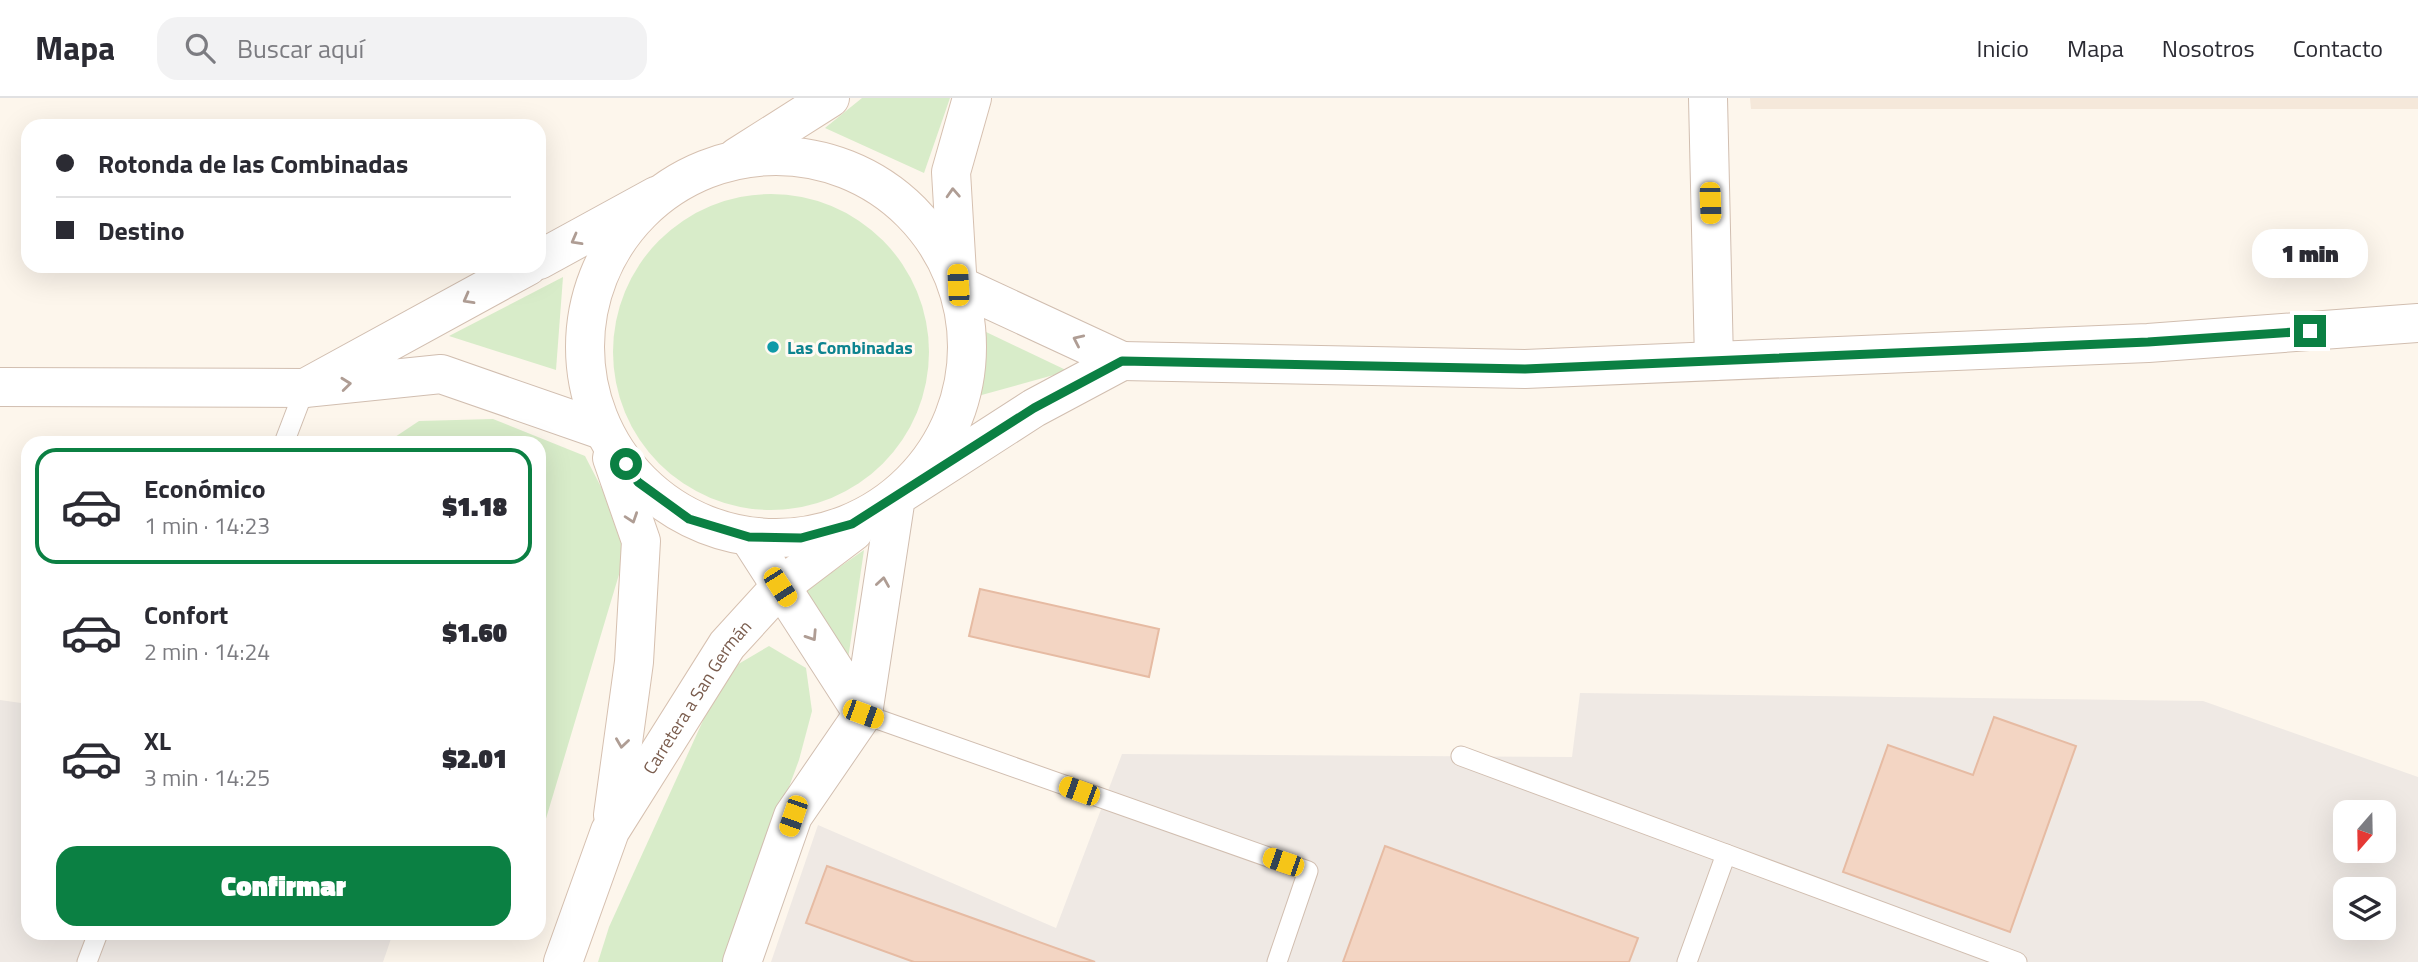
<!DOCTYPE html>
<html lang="es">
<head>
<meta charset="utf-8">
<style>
  :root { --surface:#fff; --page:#f2f2f3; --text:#2b2b33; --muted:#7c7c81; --line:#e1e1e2; --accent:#0b8043 }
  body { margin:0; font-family:"Titillium Web",sans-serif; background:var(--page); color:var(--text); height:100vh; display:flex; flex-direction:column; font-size:26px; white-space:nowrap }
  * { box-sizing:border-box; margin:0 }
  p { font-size:23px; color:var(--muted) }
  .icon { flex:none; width:38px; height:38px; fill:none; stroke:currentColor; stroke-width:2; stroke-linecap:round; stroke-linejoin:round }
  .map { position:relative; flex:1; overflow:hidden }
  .drawer { position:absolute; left:21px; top:338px; width:525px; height:504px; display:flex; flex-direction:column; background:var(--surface); border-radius:21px; box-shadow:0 7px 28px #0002 }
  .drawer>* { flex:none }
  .guide { position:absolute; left:21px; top:21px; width:525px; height:154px; border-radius:21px; box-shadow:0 7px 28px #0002; display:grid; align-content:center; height:154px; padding:0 35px; background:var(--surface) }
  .needle { width:46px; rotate:200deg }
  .buttons { position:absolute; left:2333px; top:702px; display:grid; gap:14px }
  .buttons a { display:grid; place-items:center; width:63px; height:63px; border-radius:14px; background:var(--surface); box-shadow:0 7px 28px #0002; font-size:35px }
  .end { position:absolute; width:32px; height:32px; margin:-16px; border:9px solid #0b8043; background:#fff; box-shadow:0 0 0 4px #fff }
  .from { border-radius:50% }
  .bubble { position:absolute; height:49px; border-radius:21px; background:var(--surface); box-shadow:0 7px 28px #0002; font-size:23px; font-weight:800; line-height:49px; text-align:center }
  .car { position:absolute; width:21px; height:42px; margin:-21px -10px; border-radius:9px; box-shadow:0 0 5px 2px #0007; background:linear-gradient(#f5c518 24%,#345 0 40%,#f5c518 0 76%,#345 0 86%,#f5c518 0) }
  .guide b { display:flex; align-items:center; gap:24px; height:66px; font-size:26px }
  .guide b+b { border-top:2px solid var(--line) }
  .guide i { width:18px; height:18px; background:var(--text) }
  ul { padding:12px 0 0; list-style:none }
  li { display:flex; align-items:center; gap:21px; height:116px; margin:0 14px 10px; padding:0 21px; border:4px solid transparent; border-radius:21px }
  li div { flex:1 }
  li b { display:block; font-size:26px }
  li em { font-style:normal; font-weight:800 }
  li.current { border-color:var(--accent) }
  li>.icon { width:63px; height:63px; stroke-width:1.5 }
  .cta { display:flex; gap:14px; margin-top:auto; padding:14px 35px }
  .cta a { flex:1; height:80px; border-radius:21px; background:var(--accent); color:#fff; font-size:28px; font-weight:800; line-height:80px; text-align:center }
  header { display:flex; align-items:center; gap:42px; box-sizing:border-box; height:98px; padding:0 35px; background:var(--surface); border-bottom:2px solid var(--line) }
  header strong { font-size:33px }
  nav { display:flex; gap:38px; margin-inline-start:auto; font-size:24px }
  .search { width:490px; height:63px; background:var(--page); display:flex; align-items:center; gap:18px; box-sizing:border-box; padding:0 24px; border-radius:21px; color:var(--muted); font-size:26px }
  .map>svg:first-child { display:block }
  .residential { fill:#f5e8da }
  .industrial { fill:#efe9e4; fill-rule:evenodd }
  .green { fill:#d8ecc9 }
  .building { fill:#f3d5c3; stroke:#e6bba3; stroke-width:2 }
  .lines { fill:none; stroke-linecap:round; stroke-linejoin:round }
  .service-casing { stroke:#d1beb0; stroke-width:21 }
  .minor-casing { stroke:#d1beb0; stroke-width:40 }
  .secondary-casing { stroke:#d6c0b0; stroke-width:40 }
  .service { stroke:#fff; stroke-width:19 }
  .minor { stroke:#fff; stroke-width:38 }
  .secondary { stroke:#fff; stroke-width:38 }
  .oneway { stroke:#af9d94 }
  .route { stroke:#0b8043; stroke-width:9 }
  .culture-dot { fill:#0f9aa8; stroke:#fffaf3; stroke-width:2.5 }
  .labels { text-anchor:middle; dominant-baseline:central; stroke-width:6; stroke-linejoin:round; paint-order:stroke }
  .culture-label { font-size:18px; font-weight:bold; fill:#0d838f; stroke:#fffaf3; text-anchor:start }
  .street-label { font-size:18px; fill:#7a5c4d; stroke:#fffaf3 }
</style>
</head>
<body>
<header>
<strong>Mapa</strong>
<div class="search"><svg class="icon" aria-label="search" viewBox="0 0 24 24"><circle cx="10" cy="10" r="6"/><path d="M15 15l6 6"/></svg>Buscar aquí</div>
<nav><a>Inicio</a><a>Mapa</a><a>Nosotros</a><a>Contacto</a></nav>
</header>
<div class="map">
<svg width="2418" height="864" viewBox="0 0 2418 864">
  <rect width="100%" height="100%" fill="#fdf6ec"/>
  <!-- residential -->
  <polygon class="residential" points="1750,0 2418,0 2418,11 1751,11"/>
  <!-- industrial -->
  <g class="industrial">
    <path d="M1580 595 2203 603 2418 679V864H771L818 727 1056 830 1122 656 1572 659ZM2345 714H2384V752H2345ZM2345 791H2384V830H2345Z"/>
    <polygon points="0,602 28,606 28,835 393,835 383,864 0,864"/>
  </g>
  <!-- green -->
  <g class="green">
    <polygon points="862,0 950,0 924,75 825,30"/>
    <circle cx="771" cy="254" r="158"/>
    <polygon points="563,179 556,272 449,238"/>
    <polygon points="984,233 1068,273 978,298"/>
    <polygon points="493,321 585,358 629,443 539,744 539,345 386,345 419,323"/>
    <polygon points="864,452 847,568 805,493"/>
    <polygon points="769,548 806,570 812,613 799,662 724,864 598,864 609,829 706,616 735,568"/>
  </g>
  <!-- building -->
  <g class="building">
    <polygon points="980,491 1159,531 1149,579 969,538"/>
    <polygon points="1994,619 2076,648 2010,834 1843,774 1888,647 1973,677"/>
    <polygon points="1385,748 1638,840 1629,864 1343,864"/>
    <polygon points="827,768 1095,864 914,864 806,825"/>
  </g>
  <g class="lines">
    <!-- service casing -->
    <g class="service-casing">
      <g id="service">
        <polyline points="284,345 305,290"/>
        <polyline points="863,616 1308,773 1277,864"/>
        <polyline points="1461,658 1726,756"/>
        <polyline points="87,864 98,835"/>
        <polyline points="1687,864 1726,756 2017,864"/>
      </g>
    </g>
    <!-- minor casing -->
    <g class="minor-casing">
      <g id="minor">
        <polyline points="1708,0 1714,263"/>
        <polyline points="539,162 656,98"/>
        <polyline points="528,168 305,290 441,276 602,332"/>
        <polyline points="1122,263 1525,271 2148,245 2418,225"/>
        <polyline points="0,289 305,290"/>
        <polyline points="749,439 863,616 896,399 1034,310 1122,263 958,187"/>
        <polyline points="742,864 793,718 863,616"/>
      </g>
    </g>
    <!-- secondary casing -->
    <g class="secondary-casing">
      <g id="secondary">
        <circle cx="776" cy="249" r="191"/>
        <polyline points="737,59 830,0"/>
        <polyline points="957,175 951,74 972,0"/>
        <polyline points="612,360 641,443 634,564 613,717"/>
        <path id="s1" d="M563 864 610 733 727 547 780 489 854 433"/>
      </g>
    </g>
    <!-- service -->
    <use href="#service" class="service"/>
    <!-- minor -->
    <use href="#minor" class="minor"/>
    <!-- secondary -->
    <use href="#secondary" class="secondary"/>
  </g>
  <!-- one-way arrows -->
  <defs><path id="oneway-chevron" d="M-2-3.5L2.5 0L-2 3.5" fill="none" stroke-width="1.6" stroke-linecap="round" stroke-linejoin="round" transform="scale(1.75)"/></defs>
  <g class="oneway">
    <use href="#oneway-chevron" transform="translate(953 95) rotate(-93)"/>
    <use href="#oneway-chevron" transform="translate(576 142) rotate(151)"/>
    <use href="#oneway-chevron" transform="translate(468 201) rotate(151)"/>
    <use href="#oneway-chevron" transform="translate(1078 242) rotate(-155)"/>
    <use href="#oneway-chevron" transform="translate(346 286) rotate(-6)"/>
    <use href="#oneway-chevron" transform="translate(632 420) rotate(71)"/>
    <use href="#oneway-chevron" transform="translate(883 484) rotate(-81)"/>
    <use href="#oneway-chevron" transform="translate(812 538) rotate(57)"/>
    <use href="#oneway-chevron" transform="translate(622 645) rotate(98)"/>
  </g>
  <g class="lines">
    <!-- route -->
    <polyline class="route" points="626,366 638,384 689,421 749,439 801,440 852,426 1034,310 1122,263 1525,271 2148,244 2310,233"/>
  </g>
  <!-- markers -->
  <circle class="culture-dot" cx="773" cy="249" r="7"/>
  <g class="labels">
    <!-- culture labels -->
    <g class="culture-label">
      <text x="787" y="249">Las Combinadas</text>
    </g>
    <!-- street labels -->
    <g class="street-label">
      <text stroke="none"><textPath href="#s1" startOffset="299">Carretera a San Germán</textPath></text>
    </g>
  </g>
</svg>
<div class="buttons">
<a><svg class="needle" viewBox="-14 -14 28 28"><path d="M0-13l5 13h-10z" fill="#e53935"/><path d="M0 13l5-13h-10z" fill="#7c7c81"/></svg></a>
<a><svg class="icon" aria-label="layers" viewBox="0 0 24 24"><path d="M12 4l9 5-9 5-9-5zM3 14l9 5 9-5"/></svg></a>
</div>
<i class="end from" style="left:626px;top:366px"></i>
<i class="end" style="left:2310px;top:233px"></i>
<div class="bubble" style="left:2252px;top:131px;width:116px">1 min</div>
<i class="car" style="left:1710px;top:105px;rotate:178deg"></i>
<i class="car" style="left:958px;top:187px;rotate:357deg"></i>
<i class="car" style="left:780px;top:489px;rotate:147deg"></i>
<i class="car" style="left:863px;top:616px;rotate:110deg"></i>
<i class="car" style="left:1079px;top:693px;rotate:290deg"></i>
<i class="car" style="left:793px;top:718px;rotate:199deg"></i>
<i class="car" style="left:1283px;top:764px;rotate:289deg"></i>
<div class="guide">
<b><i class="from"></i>Rotonda de las Combinadas</b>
<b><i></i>Destino</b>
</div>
<section class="drawer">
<ul>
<li class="current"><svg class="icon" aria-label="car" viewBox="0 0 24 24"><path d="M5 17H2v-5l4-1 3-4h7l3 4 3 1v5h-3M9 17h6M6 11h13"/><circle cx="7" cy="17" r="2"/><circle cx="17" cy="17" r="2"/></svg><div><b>Económico</b><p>1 min · 14:23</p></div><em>$1.18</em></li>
<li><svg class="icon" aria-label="car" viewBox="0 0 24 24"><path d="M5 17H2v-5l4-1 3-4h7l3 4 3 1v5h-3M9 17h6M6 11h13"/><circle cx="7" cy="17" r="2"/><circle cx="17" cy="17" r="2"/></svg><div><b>Confort</b><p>2 min · 14:24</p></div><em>$1.60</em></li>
<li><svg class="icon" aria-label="car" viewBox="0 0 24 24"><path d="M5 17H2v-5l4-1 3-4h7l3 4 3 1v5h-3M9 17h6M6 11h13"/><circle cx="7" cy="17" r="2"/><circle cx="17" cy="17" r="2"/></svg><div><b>XL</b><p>3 min · 14:25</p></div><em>$2.01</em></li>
</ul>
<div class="cta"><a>Confirmar</a></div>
</section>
</div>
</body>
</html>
